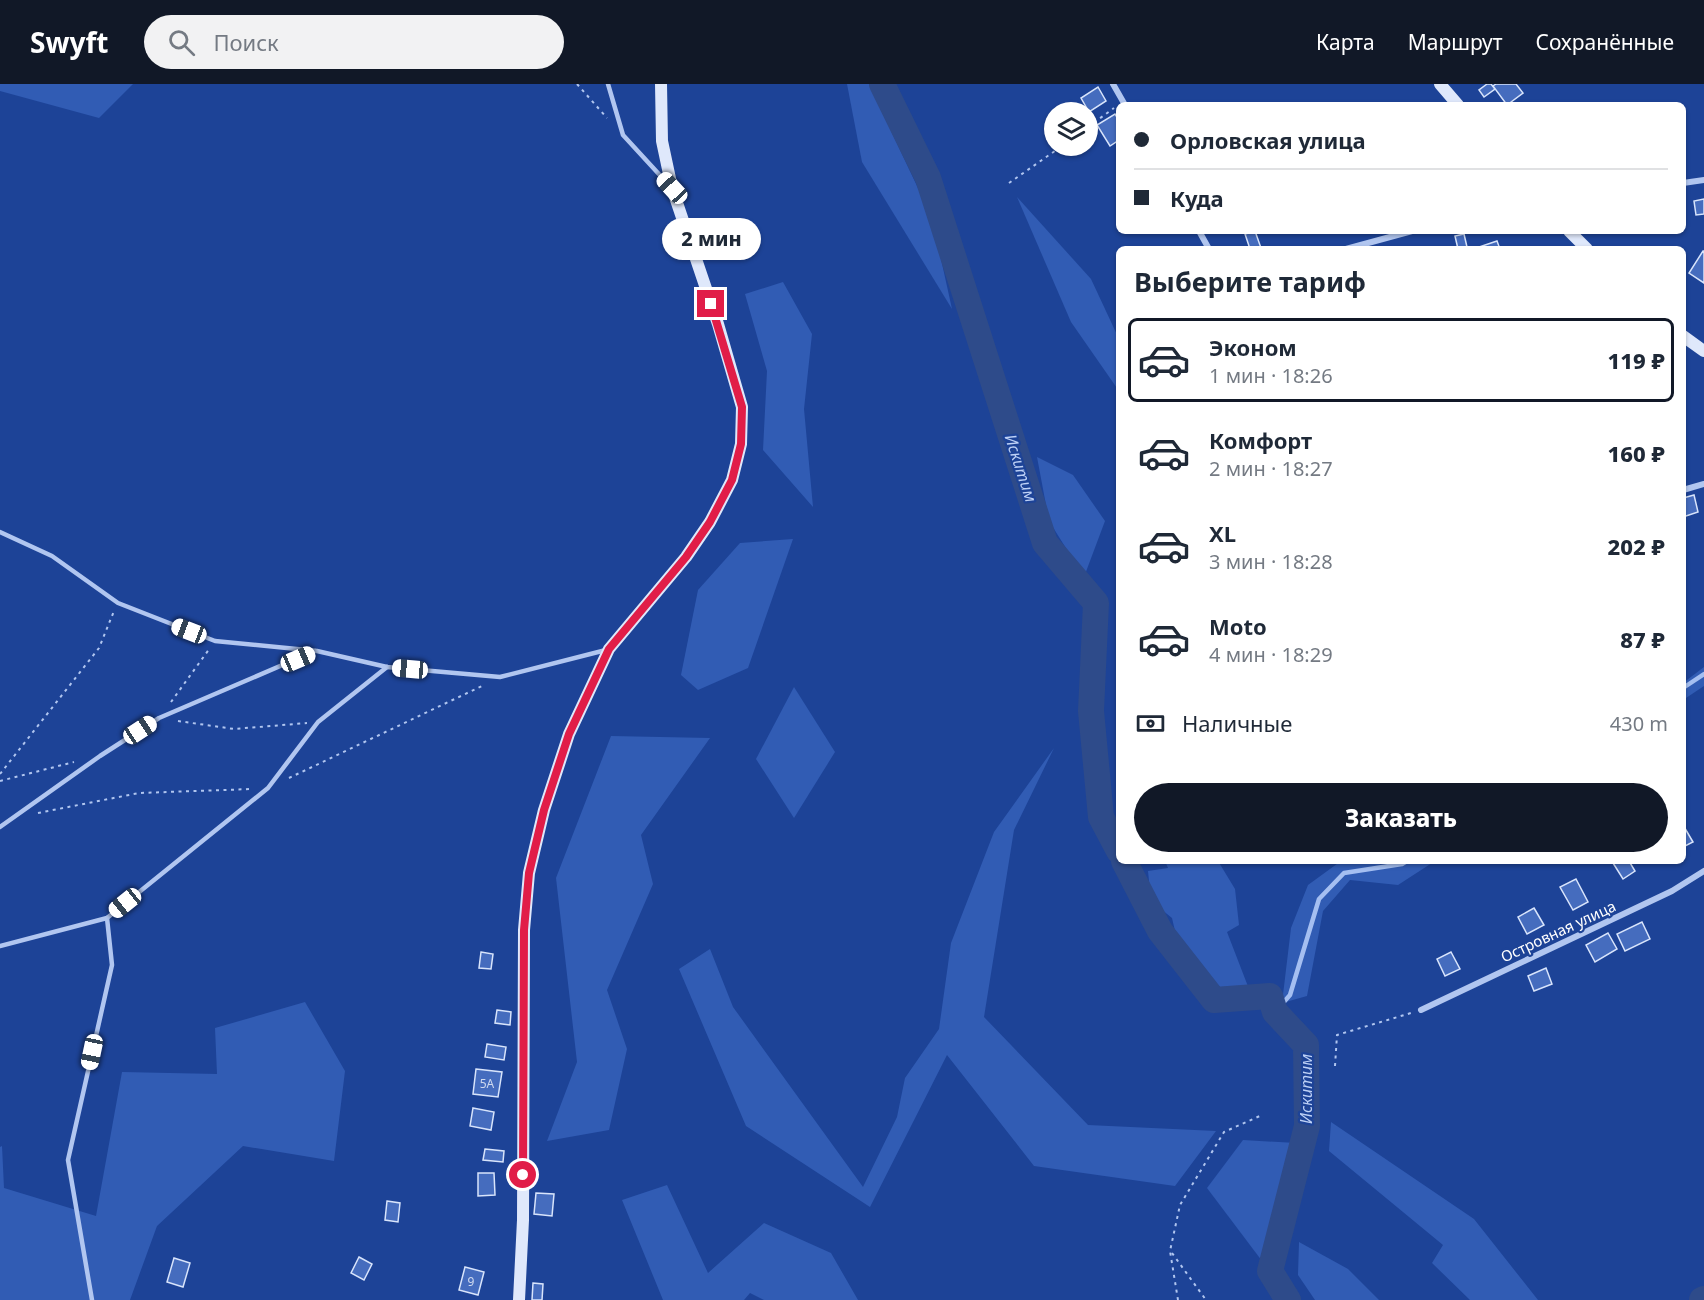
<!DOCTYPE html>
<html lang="ru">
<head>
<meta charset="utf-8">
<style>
  :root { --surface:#fff; --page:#f2f2f3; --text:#1f2937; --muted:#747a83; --line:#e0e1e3; --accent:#111827 }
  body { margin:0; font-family:"Noto Sans",sans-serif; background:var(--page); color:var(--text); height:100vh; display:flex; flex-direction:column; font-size:22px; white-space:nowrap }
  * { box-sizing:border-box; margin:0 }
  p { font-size:20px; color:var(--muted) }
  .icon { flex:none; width:33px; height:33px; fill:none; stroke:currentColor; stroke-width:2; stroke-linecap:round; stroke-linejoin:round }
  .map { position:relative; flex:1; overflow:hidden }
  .sheet { position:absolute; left:1116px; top:162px; width:570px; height:618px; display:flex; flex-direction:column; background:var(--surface); border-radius:9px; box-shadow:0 2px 4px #0004 }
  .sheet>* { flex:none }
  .banner { position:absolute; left:1116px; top:18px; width:570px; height:132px; border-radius:9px; box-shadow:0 2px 4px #0004; display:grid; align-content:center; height:132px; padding:0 18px; background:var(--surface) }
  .buttons { position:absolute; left:1044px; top:18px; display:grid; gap:12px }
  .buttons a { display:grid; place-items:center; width:54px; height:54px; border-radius:50%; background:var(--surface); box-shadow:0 2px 4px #0004; font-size:30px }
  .end { position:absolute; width:27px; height:27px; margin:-14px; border:8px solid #e11d48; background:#fff; box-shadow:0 0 0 3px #fff }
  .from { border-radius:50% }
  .bubble { position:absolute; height:42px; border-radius:21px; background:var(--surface); box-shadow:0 2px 4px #0004; font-size:20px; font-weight:800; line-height:42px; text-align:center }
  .car { position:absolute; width:18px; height:36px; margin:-18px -9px; border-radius:8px; box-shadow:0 0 4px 2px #0007; background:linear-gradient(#fff 24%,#345 0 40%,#fff 0 76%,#345 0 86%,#fff 0) }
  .banner b { display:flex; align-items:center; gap:21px; height:57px; font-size:22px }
  .banner b+b { border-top:2px solid var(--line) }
  .banner i { width:15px; height:15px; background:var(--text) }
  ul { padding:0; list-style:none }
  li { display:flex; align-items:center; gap:18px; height:84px; margin:0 12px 9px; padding:0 6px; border:3px solid transparent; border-radius:9px }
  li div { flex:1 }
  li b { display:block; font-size:22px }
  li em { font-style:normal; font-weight:800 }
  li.selected { border-color:var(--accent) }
  li>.icon { width:54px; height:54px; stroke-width:1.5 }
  h2 { padding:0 18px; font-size:27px; line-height:72px }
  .pay { display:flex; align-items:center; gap:15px; height:66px; padding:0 18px; font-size:22px }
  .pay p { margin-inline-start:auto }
  .cta { display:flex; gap:12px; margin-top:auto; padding:12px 18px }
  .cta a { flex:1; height:69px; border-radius:36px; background:var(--accent); color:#fff; font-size:24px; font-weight:800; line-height:69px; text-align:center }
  header { display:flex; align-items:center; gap:36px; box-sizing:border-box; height:84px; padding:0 30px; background:var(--accent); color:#fff }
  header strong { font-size:28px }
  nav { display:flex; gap:33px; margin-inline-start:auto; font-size:21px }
  .search { width:420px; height:54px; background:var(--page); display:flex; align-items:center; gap:15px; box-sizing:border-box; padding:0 21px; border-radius:33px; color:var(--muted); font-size:22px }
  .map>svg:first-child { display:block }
  .green { fill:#315cb4 }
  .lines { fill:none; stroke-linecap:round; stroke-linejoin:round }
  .stream { stroke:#a5bff1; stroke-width:4.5 }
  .river { stroke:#2e4b8a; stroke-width:26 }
  .building { fill:#456cbe; stroke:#d8e4fb; stroke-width:1.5 }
  .path { stroke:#b1c6f0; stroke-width:2; stroke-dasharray:3 4.5; stroke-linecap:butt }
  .lane { stroke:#b1c6f0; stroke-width:4.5 }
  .street { stroke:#b1c6f0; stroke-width:6 }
  .secondary { stroke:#dfe8fb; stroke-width:12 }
  .route { stroke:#e11d48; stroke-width:8 }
  .labels { text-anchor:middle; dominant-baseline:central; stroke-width:4.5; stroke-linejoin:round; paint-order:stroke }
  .number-label { font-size:12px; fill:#d0daef }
  .street-label { font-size:15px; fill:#fff; stroke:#1d4397 }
  .water-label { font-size:16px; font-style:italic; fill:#bed1f6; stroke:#1d4397 }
</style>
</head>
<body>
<header>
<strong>Swyft</strong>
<div class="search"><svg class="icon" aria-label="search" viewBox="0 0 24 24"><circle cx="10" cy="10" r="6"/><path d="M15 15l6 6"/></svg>Поиск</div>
<nav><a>Карта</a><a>Маршрут</a><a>Сохранённые</a></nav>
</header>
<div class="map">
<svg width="1704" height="1216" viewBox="0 0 1704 1216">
  <rect width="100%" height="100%" fill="#1d4397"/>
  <!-- green -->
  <g class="green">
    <polygon points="0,0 133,0 99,34 0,7"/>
    <polygon points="847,0 869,0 932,134 952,225 862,78"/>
    <polygon points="1017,113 1091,195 1119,255 1119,307 1071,238"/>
    <polygon points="783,198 812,250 804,325 813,423 763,366 767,287 745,210"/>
    <polygon points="1037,373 1073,391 1105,437 1084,493 1049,437"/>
    <polygon points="793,455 748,584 698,606 681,591 698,506 740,459"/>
    <polygon points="1704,583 1704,602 1683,616 1683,599"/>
    <polygon points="794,603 835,668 794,734 756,675"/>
    <polygon points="611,652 710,654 641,751 653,800 607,906 627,965 609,1046 547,1057 577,978 556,794"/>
    <polygon points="1054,664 1014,746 984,933 1088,1041 1216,1047 1175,1102 1034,1082 947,971 870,1123 746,1042 679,885 710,865 733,923 863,1103 897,1033 905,994 939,945 951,859 994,748"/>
    <polygon points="1165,777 1218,777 1235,805 1239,841 1227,848 1249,905 1216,905 1178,860 1172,834 1151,817 1148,787 1168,784"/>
    <polygon points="1341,777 1362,777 1390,782 1396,777 1435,777 1398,801 1350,796 1323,827 1307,912 1282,919 1291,844 1308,801"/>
    <polygon points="305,918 345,987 334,1077 243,1062 157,1142 130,1216 0,1216 0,1063 2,1062 4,1104 96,1132 122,988 217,990 215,944"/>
    <polygon points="1331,1038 1474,1135 1538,1216 1470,1216 1432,1179 1443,1161 1329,1067"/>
    <polygon points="1243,1056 1296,1059 1262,1177 1207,1104"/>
    <polygon points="667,1101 708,1189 764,1139 831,1169 858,1216 764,1216 750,1209 744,1216 663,1216 622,1116"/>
    <polygon points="1299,1158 1348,1185 1379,1216 1315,1216 1298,1191"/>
  </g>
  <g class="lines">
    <!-- stream -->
    <g class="stream">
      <polyline points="1683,604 1704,590"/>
      <polyline points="1275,928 1290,911 1319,815 1344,789 1402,780 1407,777"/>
    </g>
    <!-- river -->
    <g class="river">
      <polyline points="882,0 928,94 1045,459 1096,519 1091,627 1101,733 1119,767"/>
      <polyline points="1124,777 1160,847 1214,916 1270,912 1275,928 1306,961 1307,1042 1270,1187 1288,1216"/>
      <polyline points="1702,1216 1704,1215"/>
    </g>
  </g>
  <!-- building -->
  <g class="building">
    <polygon points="1487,0 1491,0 1495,5 1484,13 1479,6"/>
    <polygon points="1496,0 1516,0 1523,9 1507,21 1493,2"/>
    <polygon points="1098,3 1106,17 1089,28 1081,14"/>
    <polygon points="1115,30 1119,37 1119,56 1110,62 1097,41"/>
    <polygon points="1704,115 1704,130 1696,131 1694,117"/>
    <polygon points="1255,147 1261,164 1250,165 1245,150"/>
    <polygon points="1464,150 1467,163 1458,165 1455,152"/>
    <polygon points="1497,157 1500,165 1476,165 1476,164"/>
    <polygon points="1703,167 1704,167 1704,199 1689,189"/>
    <polygon points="1694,411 1698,428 1683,433 1683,414"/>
    <polygon points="1683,741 1693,758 1683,763"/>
    <polygon points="1617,777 1629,777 1635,787 1623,795 1613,779"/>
    <polygon points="1576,795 1588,818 1573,826 1560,803"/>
    <polygon points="1534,824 1544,841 1527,850 1518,833"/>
    <polygon points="1642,838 1650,855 1625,867 1617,850"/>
    <polygon points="1608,849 1617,865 1595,878 1586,861"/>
    <polygon points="481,868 493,870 491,885 479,884"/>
    <polygon points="1451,868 1460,885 1445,892 1437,875"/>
    <polygon points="1546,884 1552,900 1534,907 1528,892"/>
    <polygon points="497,926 511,928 510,941 495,939"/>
    <polygon points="487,960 506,963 504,976 485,973"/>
    <polygon points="476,985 502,988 498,1013 473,1010"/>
    <polygon points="473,1024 494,1028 491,1046 470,1042"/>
    <polygon points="485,1065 504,1067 503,1078 483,1076"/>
    <polygon points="478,1089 494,1089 495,1111 478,1112"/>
    <polygon points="536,1109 554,1110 552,1132 534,1130"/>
    <polygon points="387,1117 400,1119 398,1138 385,1136"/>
    <polygon points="359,1173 372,1180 364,1196 351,1189"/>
    <polygon points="174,1174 190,1179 183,1203 167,1198"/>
    <polygon points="465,1183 484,1188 478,1211 459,1206"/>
    <polygon points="533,1199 543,1200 542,1216 532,1216"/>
  </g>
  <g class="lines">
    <!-- path -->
    <g class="path">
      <polyline points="577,0 607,34"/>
      <polyline points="1088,43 1114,24"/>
      <polyline points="1009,99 1062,62"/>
      <polyline points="171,618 210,564"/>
      <polyline points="178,637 234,645 307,639"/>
      <polyline points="0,690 99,564 114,527"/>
      <polyline points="289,694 484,601"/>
      <polyline points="0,697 74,678"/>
      <polyline points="38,729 139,709 252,705"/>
      <polyline points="1335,982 1337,951 1411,929"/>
      <polyline points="1172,1169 1206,1216"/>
      <polyline points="1178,1216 1170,1167 1180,1121 1224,1048 1262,1031"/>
    </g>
    <!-- lane -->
    <g class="lane">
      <polyline points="608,0 623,51 668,100"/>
      <polyline points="0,448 52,472 118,519 215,557 317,567 387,583 500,593 606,566"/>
      <polyline points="0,743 100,672 159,634 315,567"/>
      <polyline points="0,862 107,834"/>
      <polyline points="92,1216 68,1076 112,881 107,834 268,704 318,638 387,583"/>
    </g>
    <!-- street -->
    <g class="street">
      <polyline points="1113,0 1125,21"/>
      <polyline points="1683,99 1704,96"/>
      <polyline points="1199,147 1209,165"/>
      <polyline points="1346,165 1412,147"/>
      <polyline points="1683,406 1704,400"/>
      <polyline points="1421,926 1672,807 1704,787"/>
    </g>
    <!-- secondary -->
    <g class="secondary">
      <polyline points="1440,0 1458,21"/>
      <polyline points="1569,147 1587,165"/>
      <polyline points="1683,252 1704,267"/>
      <polyline points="519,1216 523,1136 524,846 529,789 544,726 569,650 609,565 686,473 710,438 732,396 741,360 742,323 718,240 672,104 662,57 661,0"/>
    </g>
  </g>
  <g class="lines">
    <!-- route -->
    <polyline class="route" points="523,1091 524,846 529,789 544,726 569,650 609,565 686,473 710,438 732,396 741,360 742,323 711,220"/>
  </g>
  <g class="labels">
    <!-- number labels -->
    <g class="number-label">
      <text x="487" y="999">5А</text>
      <text x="471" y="1197">9</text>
    </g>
    <!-- street labels -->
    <g class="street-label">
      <text transform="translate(1558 847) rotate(-25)">Островная улица</text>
    </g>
    <!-- water labels -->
    <g class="water-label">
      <text transform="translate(1021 384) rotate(72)">Искитим</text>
      <text transform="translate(1306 1005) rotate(-90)">Искитим</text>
    </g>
  </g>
</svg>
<div class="buttons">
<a><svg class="icon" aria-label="layers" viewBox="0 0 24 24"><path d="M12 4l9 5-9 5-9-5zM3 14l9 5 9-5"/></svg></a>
</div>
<i class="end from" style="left:523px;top:1091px"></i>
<i class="end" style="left:711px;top:220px"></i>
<div class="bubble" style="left:662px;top:134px;width:99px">2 мин</div>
<i class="car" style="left:672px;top:104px;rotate:317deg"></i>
<i class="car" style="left:189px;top:547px;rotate:291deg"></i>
<i class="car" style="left:298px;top:575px;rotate:67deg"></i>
<i class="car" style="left:410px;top:585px;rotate:275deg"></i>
<i class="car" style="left:140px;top:646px;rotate:57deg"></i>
<i class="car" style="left:125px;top:819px;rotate:231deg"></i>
<i class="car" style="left:92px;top:968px;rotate:192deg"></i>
<div class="banner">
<b><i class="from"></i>Орловская улица</b>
<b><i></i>Куда</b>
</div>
<section class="sheet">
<h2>Выберите тариф</h2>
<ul>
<li class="selected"><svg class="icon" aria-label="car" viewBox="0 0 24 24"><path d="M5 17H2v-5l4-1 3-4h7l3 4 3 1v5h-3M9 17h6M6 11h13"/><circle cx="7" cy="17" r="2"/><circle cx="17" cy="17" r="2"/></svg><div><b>Эконом</b><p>1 мин · 18:26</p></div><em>119 ₽</em></li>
<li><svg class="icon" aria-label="car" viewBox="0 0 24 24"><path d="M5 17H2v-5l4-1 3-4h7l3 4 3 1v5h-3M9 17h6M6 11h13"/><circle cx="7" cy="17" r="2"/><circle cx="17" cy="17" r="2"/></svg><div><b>Комфорт</b><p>2 мин · 18:27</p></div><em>160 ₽</em></li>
<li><svg class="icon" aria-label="car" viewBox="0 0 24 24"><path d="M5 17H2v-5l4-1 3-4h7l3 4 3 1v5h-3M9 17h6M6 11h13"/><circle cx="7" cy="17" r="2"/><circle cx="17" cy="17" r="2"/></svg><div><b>XL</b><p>3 мин · 18:28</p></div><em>202 ₽</em></li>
<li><svg class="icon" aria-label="car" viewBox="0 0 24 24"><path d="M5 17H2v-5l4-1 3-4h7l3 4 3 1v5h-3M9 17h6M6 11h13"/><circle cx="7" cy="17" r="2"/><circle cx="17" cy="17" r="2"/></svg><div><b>Moto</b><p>4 мин · 18:29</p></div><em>87 ₽</em></li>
</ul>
<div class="pay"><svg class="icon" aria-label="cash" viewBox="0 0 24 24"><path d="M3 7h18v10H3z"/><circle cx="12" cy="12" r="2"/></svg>Наличные<p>430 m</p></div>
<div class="cta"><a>Заказать</a></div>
</section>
</div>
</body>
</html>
